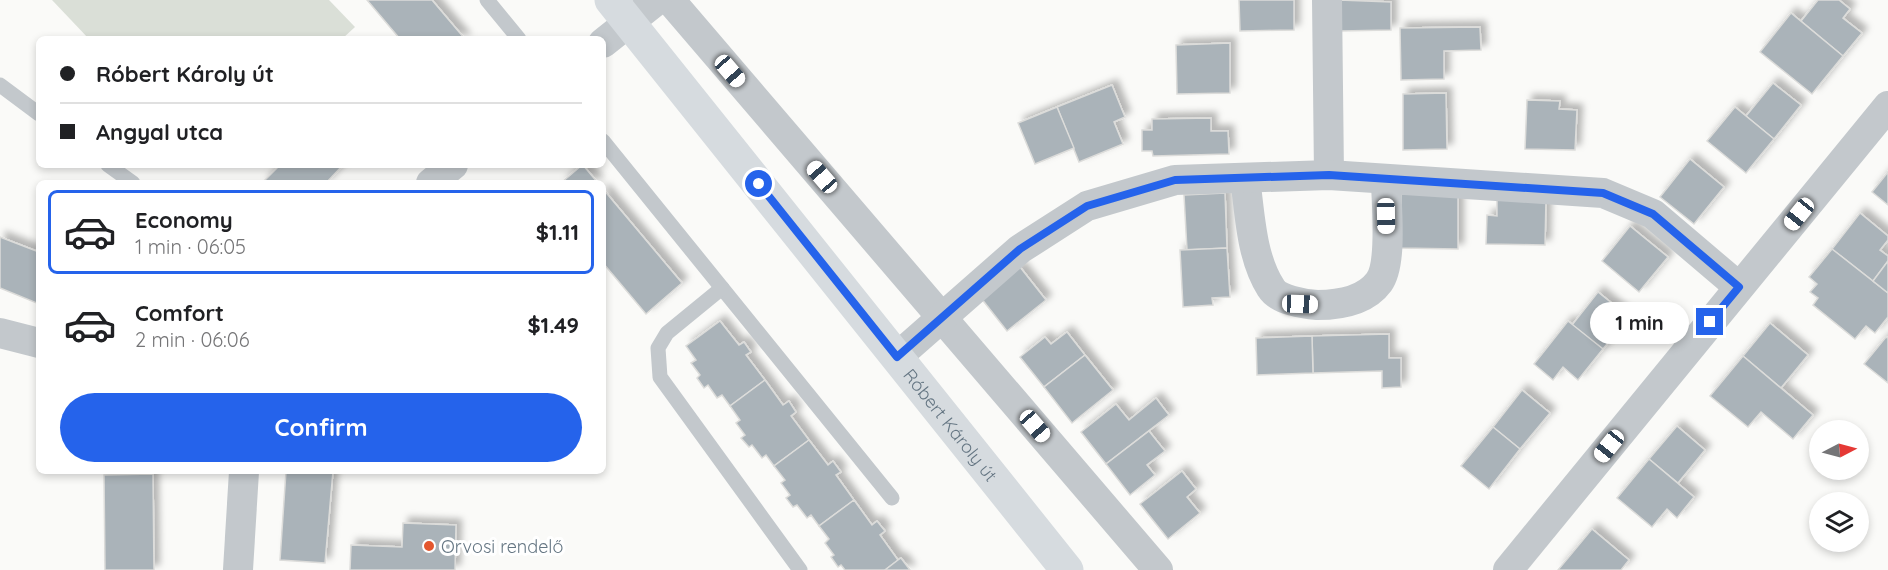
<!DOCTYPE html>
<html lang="en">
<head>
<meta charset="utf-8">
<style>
  :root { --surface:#fff; --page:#f2f2f2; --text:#202124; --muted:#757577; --line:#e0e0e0; --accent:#2563eb }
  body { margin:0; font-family:Quicksand,sans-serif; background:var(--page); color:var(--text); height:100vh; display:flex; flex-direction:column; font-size:22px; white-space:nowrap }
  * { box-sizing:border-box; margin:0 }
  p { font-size:20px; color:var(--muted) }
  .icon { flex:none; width:33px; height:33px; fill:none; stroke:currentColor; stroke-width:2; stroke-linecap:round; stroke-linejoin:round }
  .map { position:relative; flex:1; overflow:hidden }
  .sheet { position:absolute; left:36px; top:180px; width:570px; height:294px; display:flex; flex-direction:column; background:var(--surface); border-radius:9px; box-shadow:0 3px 9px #0003 }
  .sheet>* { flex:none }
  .guide { position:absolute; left:36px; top:36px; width:570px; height:132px; border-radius:9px; box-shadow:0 3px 9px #0003; display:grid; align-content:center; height:132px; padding:0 24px; background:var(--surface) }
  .needle { width:39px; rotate:84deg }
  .controls { position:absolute; left:1809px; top:420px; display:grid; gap:12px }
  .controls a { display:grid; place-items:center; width:60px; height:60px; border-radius:50%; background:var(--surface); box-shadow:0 3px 9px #0003; font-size:30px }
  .end { position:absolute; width:27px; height:27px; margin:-14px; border:8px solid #2563eb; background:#fff; box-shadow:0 0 0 3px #fff }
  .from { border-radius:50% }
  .bubble { position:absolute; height:42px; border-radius:21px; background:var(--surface); box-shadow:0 3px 9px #0003; font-size:20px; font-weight:700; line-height:42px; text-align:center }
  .car { position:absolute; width:18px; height:36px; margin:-18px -9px; border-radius:8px; box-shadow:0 0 4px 2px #0007; background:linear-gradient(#fff 24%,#345 0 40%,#fff 0 76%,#345 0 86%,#fff 0) }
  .guide b { display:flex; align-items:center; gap:21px; height:57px; font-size:22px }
  .guide b+b { border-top:2px solid var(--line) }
  .guide i { width:15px; height:15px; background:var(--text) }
  ul { padding:10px 0 0; list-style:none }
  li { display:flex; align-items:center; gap:18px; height:84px; margin:0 12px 9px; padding:0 12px; border:3px solid transparent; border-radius:9px }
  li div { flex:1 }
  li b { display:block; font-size:22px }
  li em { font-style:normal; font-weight:700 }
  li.current { border-color:var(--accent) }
  li>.icon { width:54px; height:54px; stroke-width:1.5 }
  .cta { display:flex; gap:12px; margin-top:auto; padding:12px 24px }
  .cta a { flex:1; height:69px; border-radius:36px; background:var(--accent); color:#fff; font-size:24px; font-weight:700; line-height:69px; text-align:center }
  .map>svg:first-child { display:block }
  .green { fill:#dadfd7 }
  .building { fill:#aab3b9; stroke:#dcdcda; stroke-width:1.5; filter:url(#shadow) }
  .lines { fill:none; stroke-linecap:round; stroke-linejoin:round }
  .lane { stroke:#c3c8cc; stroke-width:15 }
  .street { stroke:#c3c8cc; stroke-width:30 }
  .primary { stroke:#d6dbdf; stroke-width:33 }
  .route { stroke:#2563eb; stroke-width:8 }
  .poi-dot { fill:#e4572e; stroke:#fff; stroke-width:2 }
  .labels { text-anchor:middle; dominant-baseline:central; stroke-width:6; stroke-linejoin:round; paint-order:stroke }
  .street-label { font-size:18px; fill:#657683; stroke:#fff }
  .poi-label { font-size:18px; fill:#657683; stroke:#fff; text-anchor:start }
</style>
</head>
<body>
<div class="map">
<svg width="1888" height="570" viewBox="0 0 1888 570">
  <defs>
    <filter id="shadow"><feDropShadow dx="5.5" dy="-5.5" stdDeviation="3" flood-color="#0004"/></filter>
  </defs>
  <rect width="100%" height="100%" fill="#fafaf8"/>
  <!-- green -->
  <polygon class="green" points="52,0 329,0 355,27 342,39 89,39"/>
  <!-- building -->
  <g class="building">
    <polygon points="367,0 432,0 465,39 400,39"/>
    <polygon points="1239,0 1294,0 1294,30 1240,31"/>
    <polygon points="1339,0 1391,2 1391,30 1340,31"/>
    <polygon points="1818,0 1839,0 1850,9 1843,18 1862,33 1843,56 1801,21"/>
    <polygon points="1791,13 1843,56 1812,94 1760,52"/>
    <polygon points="1480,27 1481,50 1444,51 1444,79 1401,80 1400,28"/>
    <polygon points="1230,43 1230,93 1177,94 1176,45"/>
    <polygon points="1773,83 1801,105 1774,139 1746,116"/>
    <polygon points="1112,85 1125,117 1114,122 1123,144 1079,162 1057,107"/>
    <polygon points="1446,93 1447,149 1403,150 1403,94"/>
    <polygon points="1527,100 1560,101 1559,109 1577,110 1575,150 1525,149"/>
    <polygon points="1057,107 1074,148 1035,164 1018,123"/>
    <polygon points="1735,107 1774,139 1746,173 1707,141"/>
    <polygon points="1211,118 1211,131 1228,131 1229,154 1153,156 1152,151 1142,151 1142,130 1152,130 1152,119"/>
    <polygon points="1690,159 1724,187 1694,224 1660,197"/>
    <polygon points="280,165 343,165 326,183 262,183"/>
    <polygon points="583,165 598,183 561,183 582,165"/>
    <polygon points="1888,172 1888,205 1872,192"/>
    <polygon points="603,189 682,283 646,314 603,263"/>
    <polygon points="1225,193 1227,248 1187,250 1184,195"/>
    <polygon points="1401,194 1458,194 1458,249 1401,248"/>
    <polygon points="1497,198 1546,199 1545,245 1486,244 1487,215 1497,216"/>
    <polygon points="1860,213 1888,236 1888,240 1880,250 1888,256 1888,261 1873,281 1832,249"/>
    <polygon points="1630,226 1668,257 1639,292 1602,261"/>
    <polygon points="0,237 39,252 39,304 0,288"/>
    <polygon points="1227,248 1230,297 1212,298 1213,305 1183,307 1180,250"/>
    <polygon points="1832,249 1888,293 1888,317 1875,333 1866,326 1855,339 1813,305 1818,298 1810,292 1817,284 1809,277"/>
    <polygon points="1888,261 1888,293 1873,281"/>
    <polygon points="1020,267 1046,300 1007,331 981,298"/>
    <polygon points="1598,292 1629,317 1603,349 1572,325"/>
    <polygon points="720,321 739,345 744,342 751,352 746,355 765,380 730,406 722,395 717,398 708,385 704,388 697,378 700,375 691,363 696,360 686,346"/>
    <polygon points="1568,321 1603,349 1578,380 1563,367 1553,380 1534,364"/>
    <polygon points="1770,323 1808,355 1781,388 1743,356"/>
    <polygon points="1067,332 1085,355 1044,387 1020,357 1045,337 1051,344"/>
    <polygon points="1389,334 1389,358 1401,358 1401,387 1382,388 1382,371 1313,373 1312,336"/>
    <polygon points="1312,336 1313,373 1257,375 1256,338"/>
    <polygon points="1886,337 1888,338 1888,383 1864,364"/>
    <polygon points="1085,355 1113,390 1072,423 1044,387"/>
    <polygon points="1743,356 1813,415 1793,439 1761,412 1748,427 1710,396"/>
    <polygon points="765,380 783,405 789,401 796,412 791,416 809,440 774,466 766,455 762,458 752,445 749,447 741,438 745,435 736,423 740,420 730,406"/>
    <polygon points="1522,390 1550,413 1520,449 1493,427"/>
    <polygon points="1156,398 1169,415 1106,464 1081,432 1116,404 1129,420"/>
    <polygon points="1677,426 1705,450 1678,483 1649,459"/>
    <polygon points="1493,427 1520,449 1489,489 1461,466"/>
    <polygon points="1149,431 1165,451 1147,465 1155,475 1130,495 1106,464"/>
    <polygon points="809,440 828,465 833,461 841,472 836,475 854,500 819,526 811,515 807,518 797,505 793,507 786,498 790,495 781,483 785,480 774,466"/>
    <polygon points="1649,459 1694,497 1677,518 1667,509 1652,527 1617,498"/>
    <polygon points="286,471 333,471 325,563 280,560"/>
    <polygon points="1182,471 1196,489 1187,497 1200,513 1168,539 1140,504"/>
    <polygon points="153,474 154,570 105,570 104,475"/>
    <polygon points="854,500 872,525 877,521 885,531 880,535 898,560 885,570 845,570 841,565 838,567 831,557 834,555 825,543 829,539 819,526"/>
    <polygon points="403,523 456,525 455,570 350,570 351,545 402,547"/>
    <polygon points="1592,529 1629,560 1621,570 1558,570"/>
    <polygon points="901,558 910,570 885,570 898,560"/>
  </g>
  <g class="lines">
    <!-- lane -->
    <g class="lane">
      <polyline points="487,0 519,39"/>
      <polyline points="0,85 39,114"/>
      <polyline points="603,141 892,498"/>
      <polyline points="108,165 133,183"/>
      <polyline points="722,288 667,333 658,348 660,377 800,570"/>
    </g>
    <!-- street -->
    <g class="street">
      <polyline points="670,0 1158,570"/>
      <polyline points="1327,0 1329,175"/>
      <polyline points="603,43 657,0"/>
      <path d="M1245 178C1250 214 1251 257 1271 288 1278 300 1304 304 1317 305 1338 305 1365 301 1379 282 1393 263 1386 203 1386 179"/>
      <polyline points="431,183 453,165"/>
      <polyline points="0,333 39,343"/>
      <polyline points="897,357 1020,249 1087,206 1175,180 1329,175 1603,193 1653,214 1739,287"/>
      <polyline points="238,570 244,471"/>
      <polyline points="1508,570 1888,106"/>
    </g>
    <!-- primary -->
    <path class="primary" id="s1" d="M611 0 1067 570"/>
  </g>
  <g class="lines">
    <!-- route -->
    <polyline class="route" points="759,184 897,357 1020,249 1087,206 1175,180 1329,175 1603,193 1653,214 1739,287 1710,322"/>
  </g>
  <!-- markers -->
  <circle class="poi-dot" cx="429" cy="546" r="6"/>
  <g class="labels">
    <!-- street labels -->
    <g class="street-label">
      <text stroke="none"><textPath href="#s1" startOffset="544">Róbert Károly út</textPath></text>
    </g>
    <!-- poi labels -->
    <g class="poi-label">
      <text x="441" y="546">Orvosi rendelő</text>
    </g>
  </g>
</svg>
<div class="controls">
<a><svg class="needle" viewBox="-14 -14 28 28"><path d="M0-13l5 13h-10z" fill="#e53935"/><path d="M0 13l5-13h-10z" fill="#757577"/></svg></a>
<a><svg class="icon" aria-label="layers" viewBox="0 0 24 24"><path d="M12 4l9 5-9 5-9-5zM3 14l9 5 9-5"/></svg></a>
</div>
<i class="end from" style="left:759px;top:184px"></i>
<i class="end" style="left:1710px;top:322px"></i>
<div class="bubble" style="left:1590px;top:302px;width:99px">1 min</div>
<i class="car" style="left:730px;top:71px;rotate:139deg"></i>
<i class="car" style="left:822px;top:177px;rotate:319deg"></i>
<i class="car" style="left:1799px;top:214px;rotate:219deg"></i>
<i class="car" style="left:1386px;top:216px;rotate:179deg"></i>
<i class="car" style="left:1300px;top:304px;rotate:92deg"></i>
<i class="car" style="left:1035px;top:426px;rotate:139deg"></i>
<i class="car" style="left:1609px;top:446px;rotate:219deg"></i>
<div class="guide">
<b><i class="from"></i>Róbert Károly út</b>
<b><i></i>Angyal utca</b>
</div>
<section class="sheet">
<ul>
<li class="current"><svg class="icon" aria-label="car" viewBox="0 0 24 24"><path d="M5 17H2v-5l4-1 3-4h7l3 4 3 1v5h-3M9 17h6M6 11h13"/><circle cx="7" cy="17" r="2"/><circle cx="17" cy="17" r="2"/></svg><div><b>Economy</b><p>1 min · 06:05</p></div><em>$1.11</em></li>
<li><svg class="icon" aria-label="car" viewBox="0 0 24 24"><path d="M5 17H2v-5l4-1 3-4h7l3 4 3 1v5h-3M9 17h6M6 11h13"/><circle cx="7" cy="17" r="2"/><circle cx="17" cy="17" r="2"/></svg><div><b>Comfort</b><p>2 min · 06:06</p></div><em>$1.49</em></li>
</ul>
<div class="cta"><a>Confirm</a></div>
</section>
</div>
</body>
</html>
